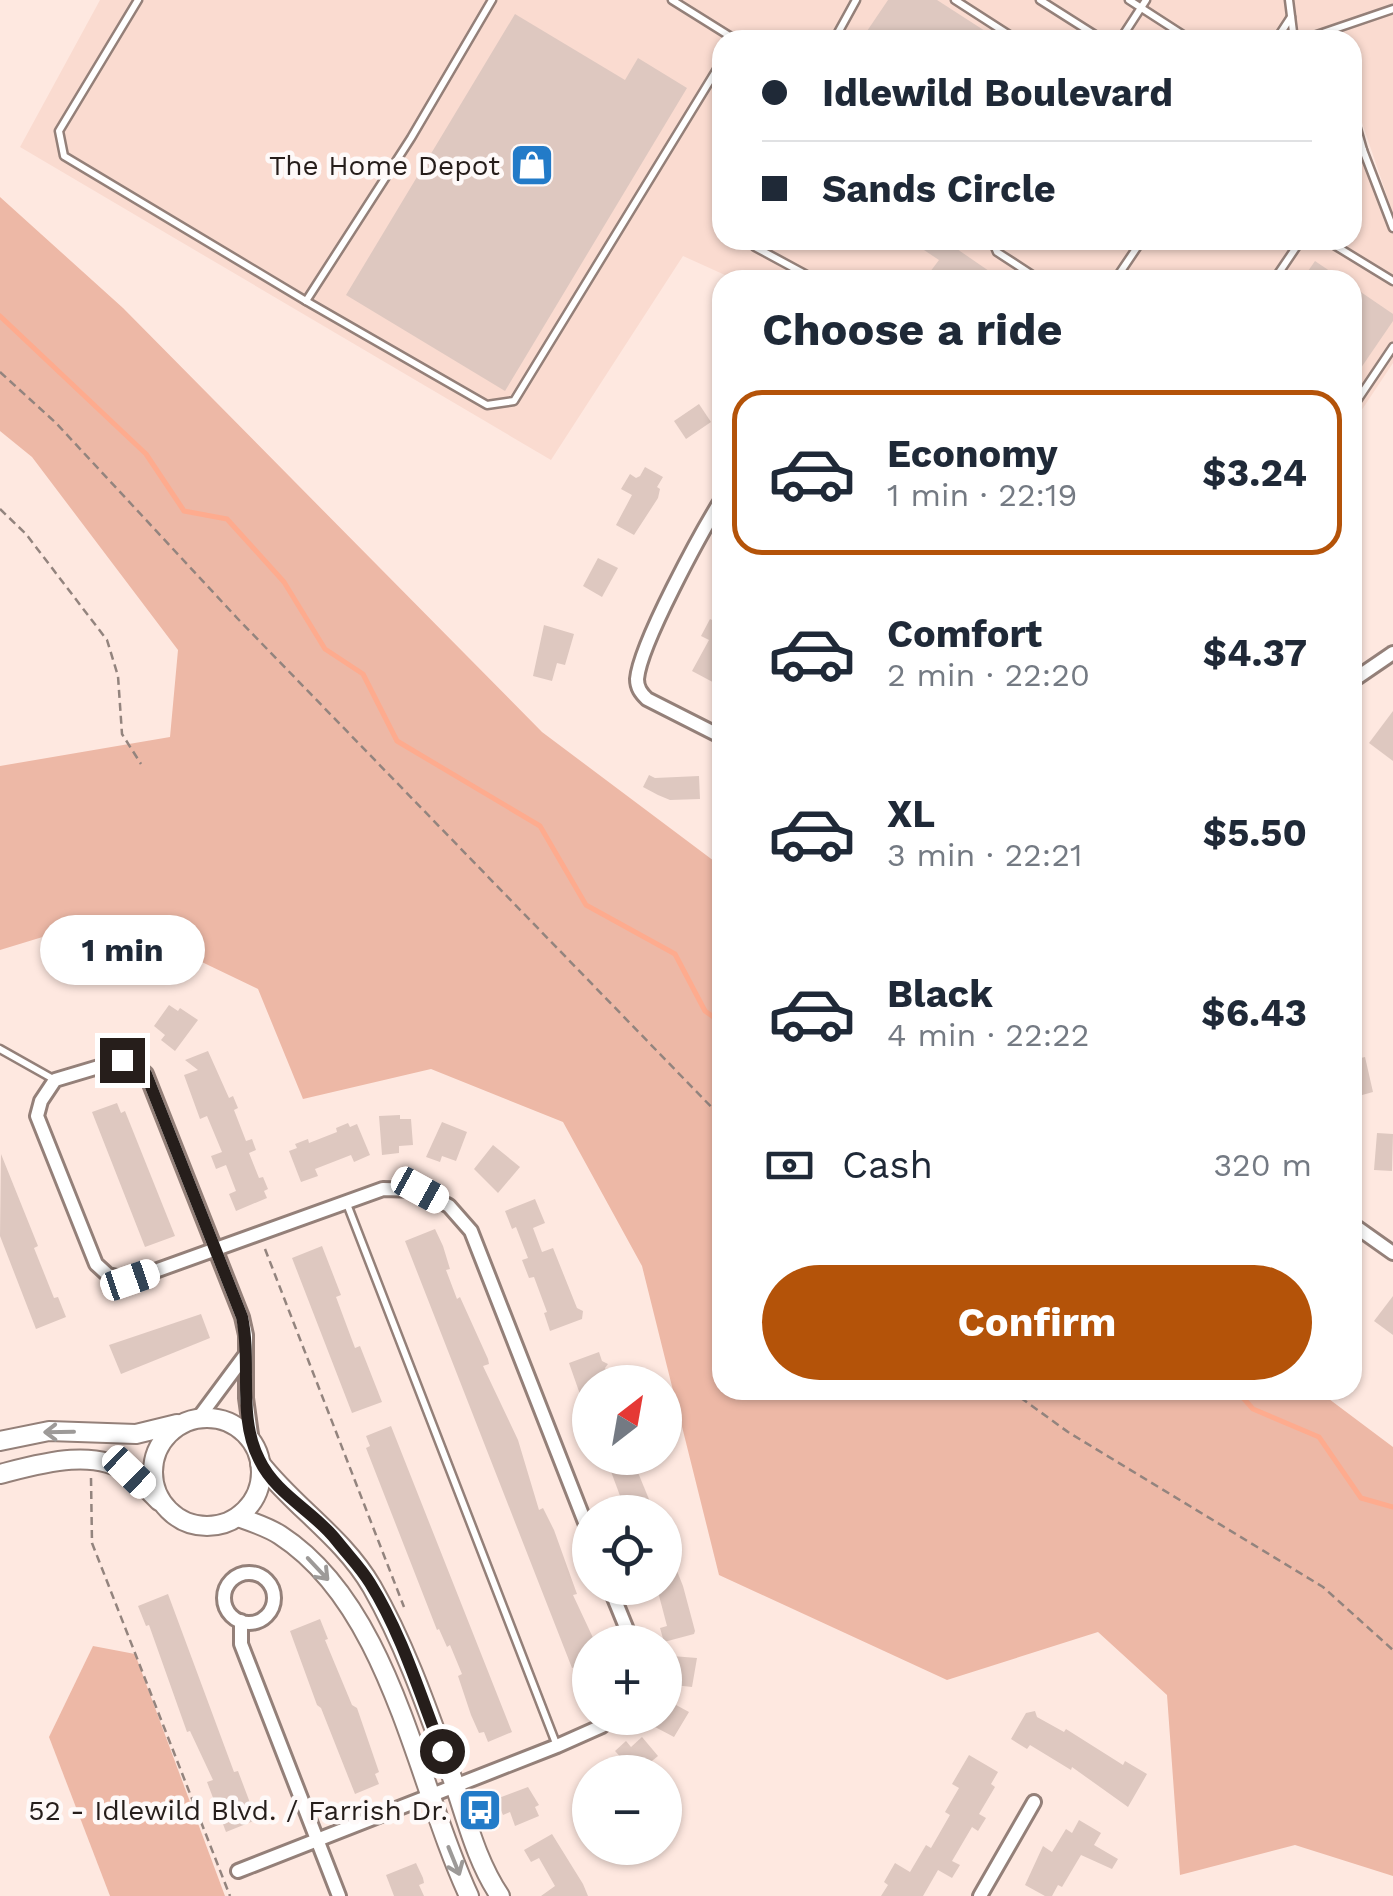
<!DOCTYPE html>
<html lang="en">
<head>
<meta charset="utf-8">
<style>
  :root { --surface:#fff; --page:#f2f2f3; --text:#1f2937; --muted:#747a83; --line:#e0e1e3; --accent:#b45309 }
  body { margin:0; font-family:"Work Sans",sans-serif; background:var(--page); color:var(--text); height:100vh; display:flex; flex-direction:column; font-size:38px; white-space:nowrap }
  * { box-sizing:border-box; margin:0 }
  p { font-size:32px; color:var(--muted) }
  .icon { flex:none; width:55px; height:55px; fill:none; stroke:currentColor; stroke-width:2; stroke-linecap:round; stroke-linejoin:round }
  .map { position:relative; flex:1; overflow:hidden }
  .details { position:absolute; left:712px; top:270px; width:650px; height:1130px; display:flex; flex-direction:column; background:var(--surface); border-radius:30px; box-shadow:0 2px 8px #0004 }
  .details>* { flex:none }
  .banner { position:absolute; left:712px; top:30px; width:650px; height:220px; border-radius:30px; box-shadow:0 2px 8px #0004; display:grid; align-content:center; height:220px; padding:0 50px; background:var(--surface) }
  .needle { width:65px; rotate:31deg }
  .buttons { position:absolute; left:572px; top:1365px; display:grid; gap:20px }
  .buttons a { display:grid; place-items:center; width:110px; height:110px; border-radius:50%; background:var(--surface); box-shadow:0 2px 8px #0004; font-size:50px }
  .end { position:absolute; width:45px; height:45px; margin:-22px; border:12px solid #261e1b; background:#fff; box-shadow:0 0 0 5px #fff }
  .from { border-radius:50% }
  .bubble { position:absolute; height:70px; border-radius:35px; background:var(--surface); box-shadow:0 2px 8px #0004; font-size:32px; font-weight:700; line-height:70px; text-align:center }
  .car { position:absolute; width:30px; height:60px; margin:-30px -15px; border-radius:12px; box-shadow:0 0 8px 2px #0007; background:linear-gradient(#fff 24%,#345 0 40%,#fff 0 76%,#345 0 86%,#fff 0) }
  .banner b { display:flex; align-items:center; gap:35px; height:95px; font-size:38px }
  .banner b+b { border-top:2px solid var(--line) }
  .banner i { width:25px; height:25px; background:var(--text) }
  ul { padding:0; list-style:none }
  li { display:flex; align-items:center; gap:30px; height:165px; margin:0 20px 15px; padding:0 30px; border:5px solid transparent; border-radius:30px }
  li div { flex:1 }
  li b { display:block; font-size:38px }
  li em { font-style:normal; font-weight:700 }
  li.selected { border-color:var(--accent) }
  li>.icon { width:90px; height:90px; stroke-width:1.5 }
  h2 { padding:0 50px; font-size:45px; line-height:120px }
  .pay { display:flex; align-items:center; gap:25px; height:110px; padding:0 50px; font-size:38px }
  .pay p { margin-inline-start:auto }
  .cta { display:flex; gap:20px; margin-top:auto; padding:20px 50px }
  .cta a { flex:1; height:115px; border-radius:60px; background:var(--accent); color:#fff; font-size:40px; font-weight:700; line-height:115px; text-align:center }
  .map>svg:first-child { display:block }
  .built { fill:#fadbd0 }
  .green { fill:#edb8a6 }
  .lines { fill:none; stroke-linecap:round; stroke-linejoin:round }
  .stream { stroke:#feab8e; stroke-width:5 }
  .building { fill:#dec8c0 }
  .lane-casing { stroke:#948079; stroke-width:11 }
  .street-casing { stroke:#948079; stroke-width:18 }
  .secondary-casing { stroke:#948079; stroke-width:22 }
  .path { stroke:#93847e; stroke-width:2.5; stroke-dasharray:8 5; stroke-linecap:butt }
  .lane { stroke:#fff; stroke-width:6 }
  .street { stroke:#fff; stroke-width:12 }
  .secondary { stroke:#fff; stroke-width:18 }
  .oneway { stroke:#9d9a98 }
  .route { stroke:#261e1b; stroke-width:12 }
  .labels { text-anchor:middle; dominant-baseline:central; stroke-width:9; stroke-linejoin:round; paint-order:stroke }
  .poi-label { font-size:28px; fill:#261e1b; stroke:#fef9f8; text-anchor:end }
</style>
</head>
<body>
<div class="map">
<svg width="1393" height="1896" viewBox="0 0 1393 1896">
  <rect width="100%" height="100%" fill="#fee8e0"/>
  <!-- built -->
  <polygon class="built" points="100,0 1393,0 1393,214 1353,96 1352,40 722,40 722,240 1352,240 1353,116 1393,223 1393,363 1353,423 1352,280 736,280 683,256 551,460 20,147"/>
  <!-- green -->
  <g class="green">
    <polygon points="0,197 123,308 542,732 722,867 722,1390 1317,1390 1393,1447 1393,1876 1295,1845 1180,1875 1167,1695 1098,1632 947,1680 719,1575 642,1266 563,1122 431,1069 303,1099 258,989 108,917 0,950 0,766 170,737 178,650 32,457 0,431"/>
    <polygon points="93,1646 135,1654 225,1896 110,1896 49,1737"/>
  </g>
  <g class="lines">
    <!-- stream -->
    <g class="stream">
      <polyline points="0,316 146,454 184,511 227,519 284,582 325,649 363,674 397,741 540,826 586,905 675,954 705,1011 722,1023"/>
      <polyline points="1236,1390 1253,1409 1319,1437 1361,1498 1393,1507"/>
    </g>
  </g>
  <!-- building -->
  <g class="building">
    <polygon points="888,0 937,0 999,40 861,40"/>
    <polygon points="515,14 625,80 638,58 687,88 505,391 346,295"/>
    <polygon points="909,240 944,240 1002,280 924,280 939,260"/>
    <polygon points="1315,261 1343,280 1302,280"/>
    <polygon points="1352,286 1393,314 1393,321 1352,381"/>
    <polygon points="699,404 711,422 686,439 674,421"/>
    <polygon points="645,467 663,477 657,487 660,489 658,498 634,535 616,525 632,495 621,489 630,474 636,478 640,476"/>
    <polygon points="598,558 618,568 602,597 583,586"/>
    <polygon points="722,615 722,687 692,671 709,640 701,636 710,619 718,623"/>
    <polygon points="544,625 574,634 565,665 557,663 552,681 533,676"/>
    <polygon points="1393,711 1393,761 1369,743"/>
    <polygon points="649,775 655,778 699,776 700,799 670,800 658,795 643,787"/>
    <polygon points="169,1005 178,1011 180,1008 198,1020 175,1051 161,1040 165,1035 154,1026"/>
    <polygon points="208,1051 229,1098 233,1096 238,1108 234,1110 246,1141 252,1139 256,1150 249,1153 259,1178 263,1177 268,1189 264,1191 267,1198 236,1211 229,1194 236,1191 226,1165 216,1169 211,1156 222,1152 207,1116 200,1119 184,1075 198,1070 185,1060"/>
    <polygon points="1365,1057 1373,1092 1355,1097 1352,1060"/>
    <polygon points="117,1103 121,1113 125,1111 175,1236 145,1247 92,1112"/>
    <polygon points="400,1115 400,1119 411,1119 413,1145 399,1146 399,1153 382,1155 379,1116"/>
    <polygon points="442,1122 467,1132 456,1161 442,1156 440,1162 426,1157"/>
    <polygon points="348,1123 350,1127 357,1124 370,1155 354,1162 351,1155 315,1169 318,1176 301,1182 289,1151 297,1148 295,1144 308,1139 309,1143 337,1132 336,1128"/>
    <polygon points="1377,1133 1393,1134 1392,1171 1374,1170"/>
    <polygon points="493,1145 520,1167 498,1193 474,1169"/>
    <polygon points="1,1154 38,1246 34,1248 54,1298 58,1297 66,1317 36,1329 0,1236"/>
    <polygon points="535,1199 545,1223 533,1228 542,1252 553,1248 577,1308 583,1311 582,1319 550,1331 544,1313 547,1312 534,1277 529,1278 522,1260 528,1258 516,1227 512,1229 505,1211"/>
    <polygon points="435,1229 443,1246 450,1269 446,1270 457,1299 460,1297 488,1359 489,1364 483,1366 518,1440 539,1510 543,1508 554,1530 577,1594 573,1595 595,1642 590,1642 590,1663 572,1668 405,1241"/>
    <polygon points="322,1246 341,1295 336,1297 355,1348 360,1346 382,1402 352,1413 292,1258"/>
    <polygon points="1393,1296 1393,1335 1374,1321"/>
    <polygon points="201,1314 210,1338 121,1374 109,1345"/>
    <polygon points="599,1352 602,1361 608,1364 605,1368 611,1382 590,1382 589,1420 569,1363"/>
    <polygon points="391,1426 512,1732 488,1742 484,1732 479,1733 471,1715 458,1676 462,1674 450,1645 447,1647 439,1629 437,1630 366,1448 370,1446 366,1436"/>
    <polygon points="606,1458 632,1458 653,1509 626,1512"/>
    <polygon points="665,1541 683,1586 695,1631 694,1634 664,1642 660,1628 667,1626 657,1588 665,1588"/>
    <polygon points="168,1594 234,1772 238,1771 255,1816 256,1820 226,1832 207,1782 213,1780 190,1731 187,1732 149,1625 146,1626 138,1606"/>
    <polygon points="320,1619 328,1639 325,1640 352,1705 357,1708 379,1772 375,1774 379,1784 355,1794 321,1708 317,1705 290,1631"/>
    <polygon points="672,1656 697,1658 692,1687 665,1684 665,1669 672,1670"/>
    <polygon points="665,1699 689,1712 674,1737 638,1718 665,1718"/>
    <polygon points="1035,1711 1037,1717 1064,1732 1066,1729 1123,1765 1125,1761 1147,1774 1128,1807 1072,1767 1071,1770 1030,1745 1027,1749 1011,1739 1026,1713"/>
    <polygon points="642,1737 658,1756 647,1765 653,1772 634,1772 615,1751 626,1741 631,1747"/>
    <polygon points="969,1755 998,1772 991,1784 995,1787 979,1814 986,1818 978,1831 972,1827 952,1861 960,1865 952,1878 938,1870 923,1896 881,1896 888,1885 884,1882 895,1863 910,1872 926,1845 931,1848 950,1815 945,1812 959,1788 952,1784"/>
    <polygon points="528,1787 539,1805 535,1807 539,1816 515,1826 510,1812 503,1815 496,1799"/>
    <polygon points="1079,1820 1101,1833 1094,1845 1118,1859 1112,1869 1081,1855 1062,1887 1058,1885 1052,1896 1045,1896 1025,1885 1043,1846 1052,1852 1066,1829 1072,1833"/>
    <polygon points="552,1834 583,1884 588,1896 541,1896 555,1886 539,1858 531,1862 524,1850"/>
    <polygon points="416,1863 423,1878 424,1883 419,1885 424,1896 394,1896 386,1875"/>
  </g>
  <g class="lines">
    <!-- lane casing -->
    <g class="lane-casing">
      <g id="lane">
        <polyline points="138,0 59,131 64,156 306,301 487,405 514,401 722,61"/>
        <polyline points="672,0 736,40"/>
        <polyline points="955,0 1017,40"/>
        <polyline points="1040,0 1103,40"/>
        <polyline points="1129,0 1191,40"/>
        <polyline points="1289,0 1294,40"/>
        <polyline points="834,40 856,0"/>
        <polyline points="1120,40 1146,0"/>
        <polyline points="1276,40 1291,17"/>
        <polyline points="1302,40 1393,9"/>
        <polyline points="1352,111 1363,150 1393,228"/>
        <polyline points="1352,143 1363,150 1352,165"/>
        <polyline points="752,240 755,247 816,280"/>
        <polyline points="992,240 997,252 1040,280"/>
        <polyline points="1326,240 1393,281"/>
        <polyline points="1115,280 1142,240"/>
        <polyline points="1274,280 1301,240"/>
        <polyline points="306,301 411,138 492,0"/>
        <polyline points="1352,408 1393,347"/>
        <polyline points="0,1049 55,1080"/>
        <polyline points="347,1204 557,1746"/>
      </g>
    </g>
    <!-- street casing -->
    <g class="street-casing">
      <g id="street">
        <path d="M722 499C702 531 640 644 637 679 637 688 641 693 647 699L722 737"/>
        <polyline points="1352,681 1393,653"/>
        <polyline points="1352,1224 1393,1253"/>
        <polyline points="197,1420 246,1354"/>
        <polyline points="252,1442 246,1398 246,1335 242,1317 146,1074 134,1063 122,1060 55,1080 41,1101 37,1116 96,1264 108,1275 130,1280 383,1189 419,1190 449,1206 471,1231 590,1535"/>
        <circle cx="249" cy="1598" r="25"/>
        <polyline points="610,1588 632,1642"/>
        <polyline points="241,1621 241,1644 339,1896"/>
        <polyline points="238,1871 557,1746 602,1726 610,1718"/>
        <polyline points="980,1896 1034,1802"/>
      </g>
    </g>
    <!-- secondary casing -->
    <g class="secondary-casing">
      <g id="secondary">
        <circle cx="207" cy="1472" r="54"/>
        <polyline points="0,1441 49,1431 136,1434 177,1424"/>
        <path d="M260 1463C294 1507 343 1537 372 1587 407 1648 430 1717 454 1783 467 1821 477 1862 500 1896"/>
        <path d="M0 1474C39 1464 95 1447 130 1474 141 1482 150 1492 159 1501"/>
        <path d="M238 1517C252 1522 268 1527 280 1535 391 1607 416 1783 469 1896"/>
      </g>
    </g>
    <!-- path -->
    <g class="path">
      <polyline points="0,372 56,423 238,619 722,1118"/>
      <polyline points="0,509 26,534 107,640 118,676 122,734 141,764"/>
      <polyline points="265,1249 404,1607"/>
      <polyline points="1010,1390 1068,1432 1323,1587 1393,1650"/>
      <polyline points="91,1478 92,1543 230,1896"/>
    </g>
    <!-- lane -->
    <use href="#lane" class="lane"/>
    <!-- street -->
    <use href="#street" class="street"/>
    <!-- secondary -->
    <use href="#secondary" class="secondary"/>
  </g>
  <!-- one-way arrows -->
  <defs><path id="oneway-shaft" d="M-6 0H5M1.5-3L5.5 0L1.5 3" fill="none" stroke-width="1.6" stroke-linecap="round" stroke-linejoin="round" transform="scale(2.5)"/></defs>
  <g class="oneway">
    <use href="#oneway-shaft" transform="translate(59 1432) rotate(179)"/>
    <use href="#oneway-shaft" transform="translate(318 1569) rotate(47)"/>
    <use href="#oneway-shaft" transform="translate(454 1861) rotate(68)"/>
  </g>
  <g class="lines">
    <!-- route -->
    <path class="route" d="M122 1060 134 1062 146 1074 242 1317C252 1363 237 1416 259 1459 276 1495 314 1511 337 1541 348 1555 361 1568 370 1583 402 1634 420 1695 442 1751"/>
  </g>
  <!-- icons -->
  <defs>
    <g id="shop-square" transform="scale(2.25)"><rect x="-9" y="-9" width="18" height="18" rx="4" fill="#237bc8" stroke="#fef9f8"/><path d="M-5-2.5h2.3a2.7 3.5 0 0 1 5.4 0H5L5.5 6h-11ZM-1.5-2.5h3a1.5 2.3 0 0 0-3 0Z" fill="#fff"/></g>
    <g id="bus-square" transform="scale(2.25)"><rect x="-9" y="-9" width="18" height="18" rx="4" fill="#237bc8" stroke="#fef9f8"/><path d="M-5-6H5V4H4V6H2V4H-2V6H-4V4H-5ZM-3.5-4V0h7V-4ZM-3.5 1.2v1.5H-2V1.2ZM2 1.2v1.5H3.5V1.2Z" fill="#fff"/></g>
  </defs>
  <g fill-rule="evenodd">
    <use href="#shop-square" x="532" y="165"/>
    <use href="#bus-square" x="480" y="1810"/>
  </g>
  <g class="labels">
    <!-- poi labels -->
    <g class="poi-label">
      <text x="500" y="165">The Home Depot</text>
      <text x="448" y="1810">52 - Idlewild Blvd. / Farrish Dr.</text>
    </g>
  </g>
</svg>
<div class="buttons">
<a><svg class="needle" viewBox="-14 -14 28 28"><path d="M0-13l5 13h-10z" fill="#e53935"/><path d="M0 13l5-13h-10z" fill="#747a83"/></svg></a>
<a><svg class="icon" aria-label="locate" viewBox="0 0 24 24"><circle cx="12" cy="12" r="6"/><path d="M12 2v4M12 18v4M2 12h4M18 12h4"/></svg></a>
<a>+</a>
<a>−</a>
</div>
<i class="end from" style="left:442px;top:1751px"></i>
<i class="end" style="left:122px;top:1060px"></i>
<div class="bubble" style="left:40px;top:915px;width:165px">1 min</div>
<i class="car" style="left:420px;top:1190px;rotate:119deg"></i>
<i class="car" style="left:130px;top:1280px;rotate:71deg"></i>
<i class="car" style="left:129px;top:1472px;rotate:134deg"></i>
<div class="banner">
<b><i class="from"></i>Idlewild Boulevard</b>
<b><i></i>Sands Circle</b>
</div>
<section class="details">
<h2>Choose a ride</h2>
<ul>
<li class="selected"><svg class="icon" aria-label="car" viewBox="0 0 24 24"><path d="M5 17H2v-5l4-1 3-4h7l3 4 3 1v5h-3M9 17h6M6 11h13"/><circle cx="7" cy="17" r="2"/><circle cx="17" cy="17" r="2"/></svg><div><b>Economy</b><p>1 min · 22:19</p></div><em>$3.24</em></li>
<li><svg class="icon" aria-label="car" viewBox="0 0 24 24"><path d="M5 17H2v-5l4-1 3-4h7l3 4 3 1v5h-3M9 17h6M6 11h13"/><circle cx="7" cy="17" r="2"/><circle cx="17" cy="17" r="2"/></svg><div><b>Comfort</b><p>2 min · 22:20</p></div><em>$4.37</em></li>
<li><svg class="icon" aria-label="car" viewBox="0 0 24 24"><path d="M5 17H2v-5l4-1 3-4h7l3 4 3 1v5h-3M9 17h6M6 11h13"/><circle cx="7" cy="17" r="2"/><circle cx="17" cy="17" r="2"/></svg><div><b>XL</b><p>3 min · 22:21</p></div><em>$5.50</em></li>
<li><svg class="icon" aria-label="car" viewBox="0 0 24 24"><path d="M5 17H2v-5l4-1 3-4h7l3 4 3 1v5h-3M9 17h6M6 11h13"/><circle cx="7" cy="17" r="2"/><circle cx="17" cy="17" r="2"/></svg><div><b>Black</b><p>4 min · 22:22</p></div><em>$6.43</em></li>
</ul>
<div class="pay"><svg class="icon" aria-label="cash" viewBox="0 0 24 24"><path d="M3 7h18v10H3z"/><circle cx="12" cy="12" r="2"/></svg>Cash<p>320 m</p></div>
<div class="cta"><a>Confirm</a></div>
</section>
</div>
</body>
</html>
